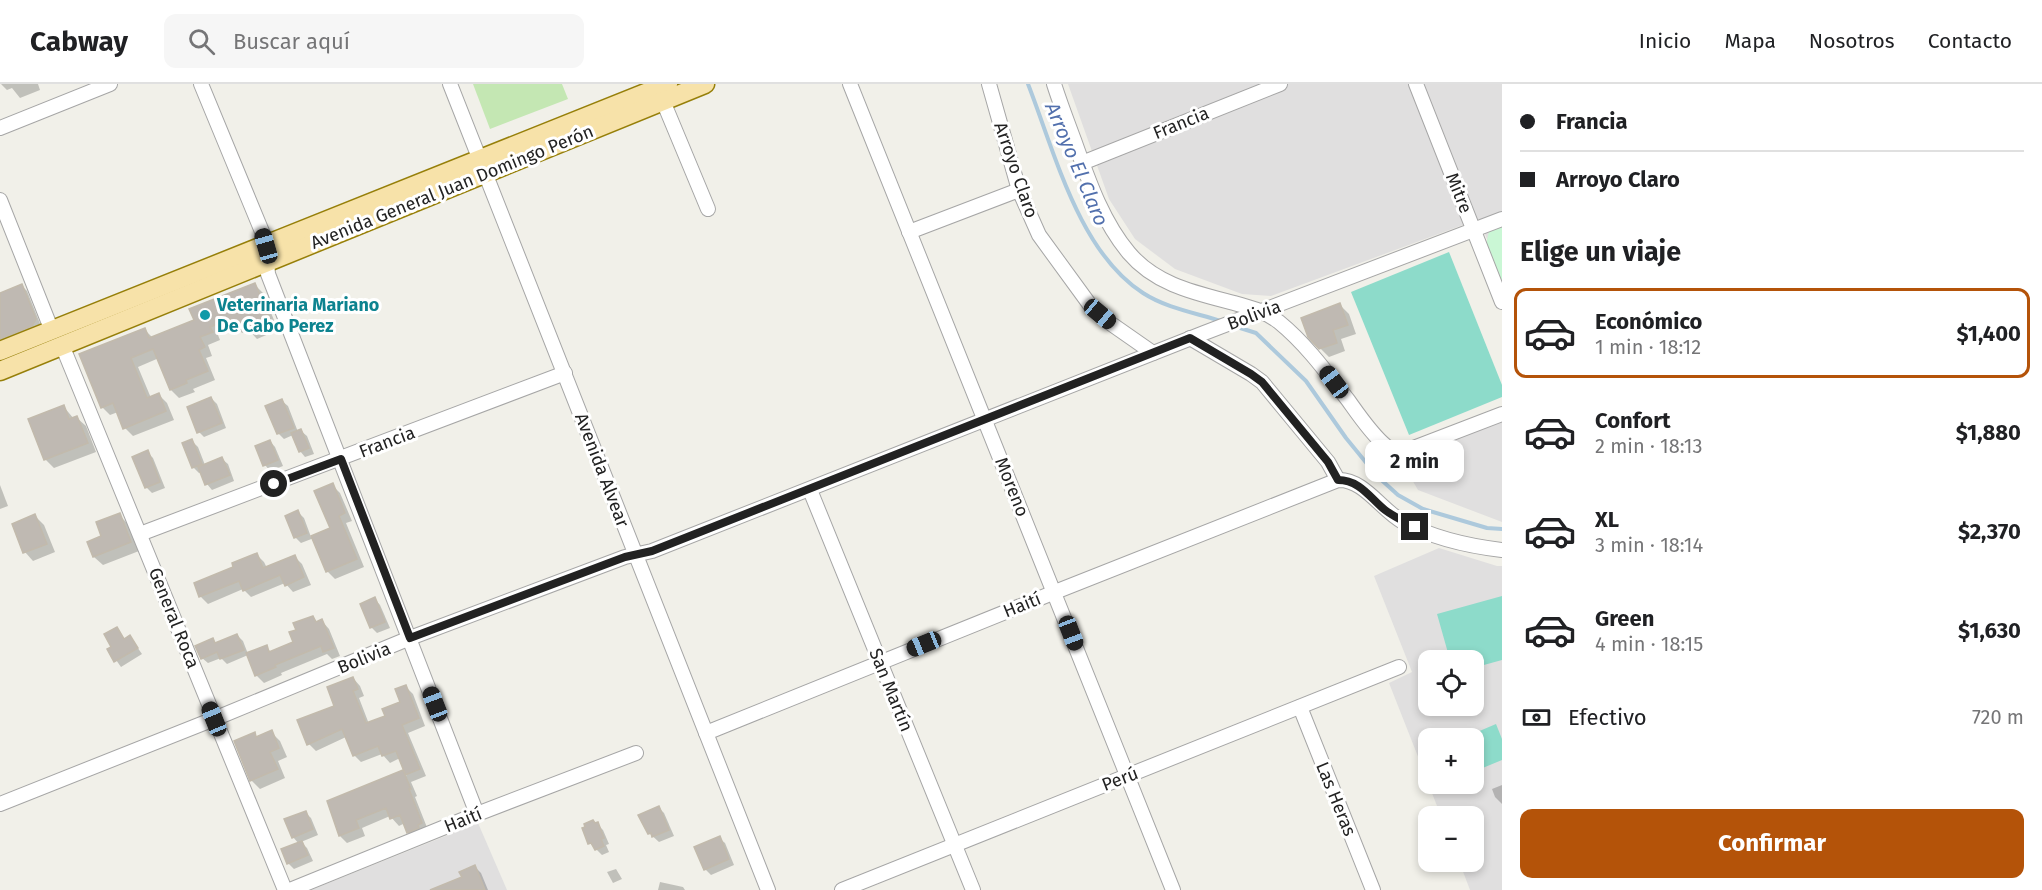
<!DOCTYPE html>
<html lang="es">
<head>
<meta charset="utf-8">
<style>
  :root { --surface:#fff; --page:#f6f6f6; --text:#202124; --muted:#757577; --line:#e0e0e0; --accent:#b45309 }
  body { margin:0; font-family:"Fira Sans",sans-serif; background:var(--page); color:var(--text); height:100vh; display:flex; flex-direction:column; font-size:22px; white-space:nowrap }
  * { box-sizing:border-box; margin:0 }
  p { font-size:20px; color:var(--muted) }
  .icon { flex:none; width:33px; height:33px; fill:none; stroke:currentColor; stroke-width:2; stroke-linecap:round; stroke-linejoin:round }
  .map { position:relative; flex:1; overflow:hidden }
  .details { display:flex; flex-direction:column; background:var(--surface); width:540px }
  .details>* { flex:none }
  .hud { display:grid; align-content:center; height:132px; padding:0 18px; background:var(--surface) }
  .tools { position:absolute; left:1418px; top:566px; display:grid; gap:12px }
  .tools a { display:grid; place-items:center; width:66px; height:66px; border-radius:12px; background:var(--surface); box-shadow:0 3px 9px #0003; font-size:30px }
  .end { position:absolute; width:27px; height:27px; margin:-14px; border:8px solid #222; background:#fff; box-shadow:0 0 0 3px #fff }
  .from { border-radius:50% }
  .bubble { position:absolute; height:42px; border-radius:12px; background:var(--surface); box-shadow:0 3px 9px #0003; font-size:20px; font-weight:700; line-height:42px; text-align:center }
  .car { position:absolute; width:18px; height:36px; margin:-18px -9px; border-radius:8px; box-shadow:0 0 4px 2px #0007; background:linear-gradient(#222 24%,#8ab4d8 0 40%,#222 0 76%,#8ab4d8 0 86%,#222 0) }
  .hud b { display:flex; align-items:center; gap:21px; height:57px; font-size:22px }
  .hud b+b { border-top:2px solid var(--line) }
  .hud i { width:15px; height:15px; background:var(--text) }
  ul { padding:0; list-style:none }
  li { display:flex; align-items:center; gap:18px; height:90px; margin:0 12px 9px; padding:0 6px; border:3px solid transparent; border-radius:12px }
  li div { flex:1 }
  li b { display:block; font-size:22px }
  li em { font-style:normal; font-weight:700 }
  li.selected { border-color:var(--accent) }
  li>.icon { width:54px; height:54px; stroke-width:1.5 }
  h2 { padding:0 18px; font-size:27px; line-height:72px }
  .pay { display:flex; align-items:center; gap:15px; height:66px; padding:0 18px; font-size:22px }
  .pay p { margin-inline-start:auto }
  .primary-button { display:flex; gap:12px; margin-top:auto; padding:12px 18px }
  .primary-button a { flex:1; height:69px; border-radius:12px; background:var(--accent); color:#fff; font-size:24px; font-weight:700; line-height:69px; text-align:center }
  header { display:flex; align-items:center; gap:36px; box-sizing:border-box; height:84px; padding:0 30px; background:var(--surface); border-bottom:2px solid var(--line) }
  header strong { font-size:28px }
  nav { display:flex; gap:33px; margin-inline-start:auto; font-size:21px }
  .search { width:420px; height:54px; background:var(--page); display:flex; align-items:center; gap:15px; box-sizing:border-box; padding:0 21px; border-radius:12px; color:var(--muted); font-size:22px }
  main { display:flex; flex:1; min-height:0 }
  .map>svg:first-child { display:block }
  .residential { fill:#e0dfdf; fill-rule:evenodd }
  .grass { fill:#c4e7b3 }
  .park { fill:#caf7d5 }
  .pitch { fill:#8ddbca }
  .shadow { fill:#0003 }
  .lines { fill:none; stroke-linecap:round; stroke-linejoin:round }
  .stream { stroke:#adc9dc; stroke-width:4 }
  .building { fill:#bfb9b2; stroke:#c2baac; stroke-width:1.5 }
  .minor-casing { stroke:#a6a6a6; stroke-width:16 }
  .major-casing { stroke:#967f09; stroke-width:21 }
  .minor { stroke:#fff; stroke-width:14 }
  .major { stroke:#f7e2a9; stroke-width:18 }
  .route { stroke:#222; stroke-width:8 }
  .culture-dot { fill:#0f9aa8; stroke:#fff; stroke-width:2 }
  .labels { text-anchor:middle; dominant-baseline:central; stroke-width:6; stroke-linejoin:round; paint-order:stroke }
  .street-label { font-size:18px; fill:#222; stroke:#fff }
  .culture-label { font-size:18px; font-weight:bold; fill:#0d838f; stroke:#fff; text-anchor:start }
  .water-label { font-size:20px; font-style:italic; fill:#5270ad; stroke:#fff }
</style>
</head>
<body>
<header>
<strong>Cabway</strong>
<div class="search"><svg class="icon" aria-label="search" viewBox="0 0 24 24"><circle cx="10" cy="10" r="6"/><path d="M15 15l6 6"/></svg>Buscar aquí</div>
<nav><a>Inicio</a><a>Mapa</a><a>Nosotros</a><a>Contacto</a></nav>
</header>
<main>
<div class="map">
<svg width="1502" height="806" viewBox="0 0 1502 806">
  <rect width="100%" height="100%" fill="#f1f0e9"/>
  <!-- residential -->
  <g class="residential">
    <polygon points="1068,0 1502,0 1502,193 1479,135 1271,212 1242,210 1175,185 1135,155 1109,115"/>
    <polygon points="1502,337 1502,438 1418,406 1400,375"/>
    <path d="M1439 464 1497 482H1502V806H1470L1459 777H1473V732H1441L1428 699H1473V654H1428V698L1389 599 1412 588 1374 492ZM1428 576H1473V621H1428Z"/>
    <polygon points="478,739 507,806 311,806"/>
  </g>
  <!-- grass -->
  <polygon class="grass" points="473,0 562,0 568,15 490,45"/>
  <!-- park -->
  <polygon class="park" points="1502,141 1502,204 1486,161 1489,147"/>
  <!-- pitch -->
  <g class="pitch">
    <polygon points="1449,168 1502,301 1502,313 1409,351 1351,208"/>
    <polygon points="1502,512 1502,576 1473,584 1473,576 1450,576 1437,530"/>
    <polygon points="1496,640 1502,655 1502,676 1473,688 1473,654 1463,654"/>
  </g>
  <!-- shadow -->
  <g class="shadow">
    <polygon points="1,0 38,0 40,6 20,14 12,4 7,6"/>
    <polygon points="254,200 263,209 278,246 257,255 249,246 242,249 237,243 218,251 220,256 208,261 212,272 206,274 215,296 193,305 195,308 179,314 171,306 159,274 138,283 151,314 159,311 167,319 174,336 133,352 125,344 118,328 110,331 102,323 144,245 153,254 195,237"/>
    <polygon points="22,202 27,207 41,242 0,264 0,210"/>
    <polygon points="1340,221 1349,230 1356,250 1341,255 1345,267 1329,273 1320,264"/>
    <polygon points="211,314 217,320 226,344 204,353 199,348"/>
    <polygon points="282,317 288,322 298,348 301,347 307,352 314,370 305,373 300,367 293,351 284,355 278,349"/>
    <polygon points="64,323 74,335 77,334 86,342 96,368 54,384 45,375"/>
    <polygon points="192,357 198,363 205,381 222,375 228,380 234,397 212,406 207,400 202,388 199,389 193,383"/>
    <polygon points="270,357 275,363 283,382 270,387 265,381 257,362"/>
    <polygon points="147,368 153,374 165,404 152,409 146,403"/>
    <polygon points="0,401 8,422 0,425"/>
    <polygon points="332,401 340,409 352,437 346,439 364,483 335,495 327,487 314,454 301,459 295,453 298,428 304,434 311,453 331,445"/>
    <polygon points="119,431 128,440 139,467 103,481 94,473 103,453"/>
    <polygon points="35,432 44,441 55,468 33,477 25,468"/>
    <polygon points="257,471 264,478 267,484 295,473 302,480 311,501 293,508 285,499 251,513 243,505 208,520 201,513 195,500 235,484"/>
    <polygon points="375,515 380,521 390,544 377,549 371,543"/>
    <polygon points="313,533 318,539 322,537 329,545 340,572 332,575 327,570 281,589 282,591 264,599 256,591 248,571 227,580 221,574 208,579 202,574 213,556 216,560 237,551 243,557 248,570 266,563 272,569 295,559 298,547"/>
    <polygon points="116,544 125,556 130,553 142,570 121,583 109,566 113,563"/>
    <polygon points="353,594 360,602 364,612 359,614 369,640 387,632 402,619 406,603 413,610 425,642 408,649 426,692 411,698 417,712 415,713 428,746 415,755 408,748 405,739 399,742 390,732 362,744 365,752 347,759 340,752 328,718 403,687 407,692 400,674 390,679 382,670 361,678 354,671 346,653 316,667 309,660 336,623"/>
    <polygon points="271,648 280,657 287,673 278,677 285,694 260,705 251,696 254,650 258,654"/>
    <polygon points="1502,701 1502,720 1495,713 1492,705"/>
    <polygon points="659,724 664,729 674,752 659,758 649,749"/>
    <polygon points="305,728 311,734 318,751 301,758 307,764 313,777 294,785 288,779 299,760 293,753"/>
    <polygon points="597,740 603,746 609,760 606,761 609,768 602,771 590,759"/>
    <polygon points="719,754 725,759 734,781 711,791 705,785"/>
    <polygon points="475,783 481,789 488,806 435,806 464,794"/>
    <polygon points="616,785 622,795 613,799 607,788"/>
    <polygon points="660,798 683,803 685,806 658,806"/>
  </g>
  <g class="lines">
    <!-- stream -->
    <g class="stream">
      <path d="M1028 0C1055 69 1079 168 1143 209 1166 224 1196 229 1221 237"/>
      <polyline points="1234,242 1256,249 1306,297 1346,354 1377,392 1398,411 1423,425 1487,444 1502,445"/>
    </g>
  </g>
  <!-- building -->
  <g class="building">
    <polygon points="255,199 271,238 248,247 244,237 233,241 230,235 210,243 213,248 200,253 205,263 199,266 208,287 186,296 187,299 170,306 153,265 131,274 147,314 159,309 166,327 123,345 113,319 101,324 79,270 145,244 149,254 194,236 189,225"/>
    <polygon points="22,200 36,235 32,242 0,255 0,209"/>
    <polygon points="1340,219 1348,241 1333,246 1337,259 1319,265 1308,253 1301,234"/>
    <polygon points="211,313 222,339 197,349 187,323"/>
    <polygon points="282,315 294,344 277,350 265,322"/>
    <polygon points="64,321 69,335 77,332 88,359 44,376 28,335"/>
    <polygon points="301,345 309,364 299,368 291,349"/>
    <polygon points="192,355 202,380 192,384 182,359"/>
    <polygon points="270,356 278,376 263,382 255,362"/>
    <polygon points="148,366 160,398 145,404 132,373"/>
    <polygon points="222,373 230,391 205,401 198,383"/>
    <polygon points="333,399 345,429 339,432 357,475 326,488 311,452 330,444 314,407"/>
    <polygon points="298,426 307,449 294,454 285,432"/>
    <polygon points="120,429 131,458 93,473 87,458 101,452 96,438"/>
    <polygon points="35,430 47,460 23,469 12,440"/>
    <polygon points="257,469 263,484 295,471 304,493 285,502 280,491 243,507 239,497 199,513 194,499 233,483 232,479"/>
    <polygon points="375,513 385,538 370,544 360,520"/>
    <polygon points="313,532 316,538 322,535 334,564 323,568 321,562 275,581 276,583 255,592 246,569 267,561 269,568 293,558 289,548 296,546 293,539"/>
    <polygon points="117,543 124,555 130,551 138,564 114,578 107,565 111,563 104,550"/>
    <polygon points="237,550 244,566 220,575 217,568 201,575 195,562 213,554 215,559"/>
    <polygon points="353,593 358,605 353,607 366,639 385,632 382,625 400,618 395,605 406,601 419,634 402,641 420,685 405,691 411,705 409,705 422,739 418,741 419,744 407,749 400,731 390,735 386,724 356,736 359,744 339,752 327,717 403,686 405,690 396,667 382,672 378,662 353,672 342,645 307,661 297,636 334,622 327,603"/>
    <polygon points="272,646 279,664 270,668 278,685 250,697 234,657 255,648 256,653"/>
    <polygon points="659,722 669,746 652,753 651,749 648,750 638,731"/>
    <polygon points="306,727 313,745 292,754 284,735"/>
    <polygon points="593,736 595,739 598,738 604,754 601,755 604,762 595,766 591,759 588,760 582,744 585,743 584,740"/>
    <polygon points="720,752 729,775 704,786 694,763"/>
    <polygon points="302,757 308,771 287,780 281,765"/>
    <polygon points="475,781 485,806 430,806 462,793 459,788"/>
  </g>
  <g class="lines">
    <!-- minor casing -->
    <g class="minor-casing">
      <g id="minor">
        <polyline points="201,0 263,150 266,162 268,190 477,730"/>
        <polyline points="450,0 768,806"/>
        <polyline points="850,0 1173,806"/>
        <polyline points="989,0 1019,106 1039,151 1090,221 1110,239 1153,269"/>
        <path d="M1054 0C1060 19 1067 37 1074 56 1088 95 1102 137 1129 169 1156 201 1196 209 1234 219 1251 224 1265 227 1279 238 1306 260 1327 289 1348 316 1358 330 1372 351 1386 362 1391 366 1396 367 1403 368L1502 330"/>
        <polyline points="1416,0 1502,218"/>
        <polyline points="663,17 708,125"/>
        <polyline points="0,44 110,0"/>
        <polyline points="1082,79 1280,0"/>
        <polyline points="0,116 52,247"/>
        <polyline points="909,148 1019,106"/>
        <polyline points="1190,254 1251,290 1262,298 1328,378 1338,396"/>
        <polyline points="62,261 285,806"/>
        <polyline points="810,406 973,806"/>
        <polyline points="140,450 565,289"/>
        <polyline points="1300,623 1373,806"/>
        <path d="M706 649 1055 508 1338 396C1364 395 1381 426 1403 438 1433 454 1468 462 1502 466"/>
        <polyline points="0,720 214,635 410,554 625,473 652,467 1204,249 1502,135"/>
        <polyline points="290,806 477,730 636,669"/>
        <polyline points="842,806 1399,583"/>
      </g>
    </g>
    <!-- major casing -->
    <g class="major-casing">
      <g id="major">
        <polyline points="0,267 668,0"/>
        <polyline points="0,287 705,0"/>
      </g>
    </g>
    <!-- minor -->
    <use href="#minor" class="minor"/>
    <!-- major -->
    <use href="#major" class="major"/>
  </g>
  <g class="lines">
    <!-- route -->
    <path class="route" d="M274 400 341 375 410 554 625 473 652 467 1190 254 1251 290 1262 298 1328 378 1338 396C1360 396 1370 414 1385 426 1394 433 1405 438 1415 443"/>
  </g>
  <!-- markers -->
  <circle class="culture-dot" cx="205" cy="231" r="6"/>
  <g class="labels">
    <!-- street labels -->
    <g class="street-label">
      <text transform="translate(1181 39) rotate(-22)">Francia</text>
      <text transform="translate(1016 86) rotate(71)">Arroyo Claro</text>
      <text transform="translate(452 103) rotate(-22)">Avenida General Juan Domingo Perón</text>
      <text transform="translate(1459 109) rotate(68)">Mitre</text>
      <text transform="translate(1254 231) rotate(-20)">Bolivia</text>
      <text transform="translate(387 358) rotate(-21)">Francia</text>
      <text transform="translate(602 386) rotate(69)">Avenida Alvear</text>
      <text transform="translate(1012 403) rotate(68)">Moreno</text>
      <text transform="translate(1022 521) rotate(-22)">Haití</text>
      <text transform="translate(174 534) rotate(68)">General Roca</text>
      <text transform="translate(364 574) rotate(-22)">Bolivia</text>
      <text transform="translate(891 606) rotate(68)">San Martín</text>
      <text transform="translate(1120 695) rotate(-21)">Perú</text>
      <text transform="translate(1336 715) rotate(68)">Las Heras</text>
      <text transform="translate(463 736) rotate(-22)">Haití</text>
    </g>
    <!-- culture labels -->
    <g class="culture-label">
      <text x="217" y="221">Veterinaria Mariano<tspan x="217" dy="21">De Cabo Perez</tspan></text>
    </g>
    <!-- water labels -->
    <g class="water-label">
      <text transform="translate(1077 80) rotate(67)">Arroyo El Claro</text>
    </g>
  </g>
</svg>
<div class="tools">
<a><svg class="icon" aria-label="locate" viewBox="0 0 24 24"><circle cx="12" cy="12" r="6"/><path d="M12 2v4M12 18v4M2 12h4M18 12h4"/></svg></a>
<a>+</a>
<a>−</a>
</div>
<i class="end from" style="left:274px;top:400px"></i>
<i class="end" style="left:1415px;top:443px"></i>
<div class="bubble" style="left:1365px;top:356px;width:99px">2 min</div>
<i class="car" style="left:266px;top:162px;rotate:344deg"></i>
<i class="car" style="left:1100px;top:230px;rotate:130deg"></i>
<i class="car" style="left:1334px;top:298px;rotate:323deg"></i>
<i class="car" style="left:1071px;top:549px;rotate:159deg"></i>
<i class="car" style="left:924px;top:560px;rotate:248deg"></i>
<i class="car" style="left:435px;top:620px;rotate:339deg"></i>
<i class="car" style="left:214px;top:635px;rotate:338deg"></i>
</div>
<section class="details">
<div class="hud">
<b><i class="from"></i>Francia</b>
<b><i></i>Arroyo Claro</b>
</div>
<h2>Elige un viaje</h2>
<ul>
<li class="selected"><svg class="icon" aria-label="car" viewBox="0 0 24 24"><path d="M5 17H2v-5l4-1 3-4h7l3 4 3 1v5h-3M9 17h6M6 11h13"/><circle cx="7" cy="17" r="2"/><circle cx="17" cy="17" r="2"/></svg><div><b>Económico</b><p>1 min · 18:12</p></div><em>$1,400</em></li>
<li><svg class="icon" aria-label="car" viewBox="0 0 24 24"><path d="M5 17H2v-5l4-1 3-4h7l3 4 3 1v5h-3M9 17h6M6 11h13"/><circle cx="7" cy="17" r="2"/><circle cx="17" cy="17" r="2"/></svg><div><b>Confort</b><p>2 min · 18:13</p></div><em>$1,880</em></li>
<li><svg class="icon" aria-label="car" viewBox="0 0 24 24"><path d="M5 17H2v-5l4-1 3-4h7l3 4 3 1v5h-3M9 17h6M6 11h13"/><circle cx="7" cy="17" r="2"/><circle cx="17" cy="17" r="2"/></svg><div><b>XL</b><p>3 min · 18:14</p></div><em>$2,370</em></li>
<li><svg class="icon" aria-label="car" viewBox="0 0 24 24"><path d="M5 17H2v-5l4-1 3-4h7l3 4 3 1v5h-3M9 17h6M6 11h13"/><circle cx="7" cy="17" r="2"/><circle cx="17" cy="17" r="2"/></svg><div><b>Green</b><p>4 min · 18:15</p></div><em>$1,630</em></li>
</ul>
<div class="pay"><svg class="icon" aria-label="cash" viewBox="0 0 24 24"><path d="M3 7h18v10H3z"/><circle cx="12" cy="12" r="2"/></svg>Efectivo<p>720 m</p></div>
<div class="primary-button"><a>Confirmar</a></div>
</section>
</main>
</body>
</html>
